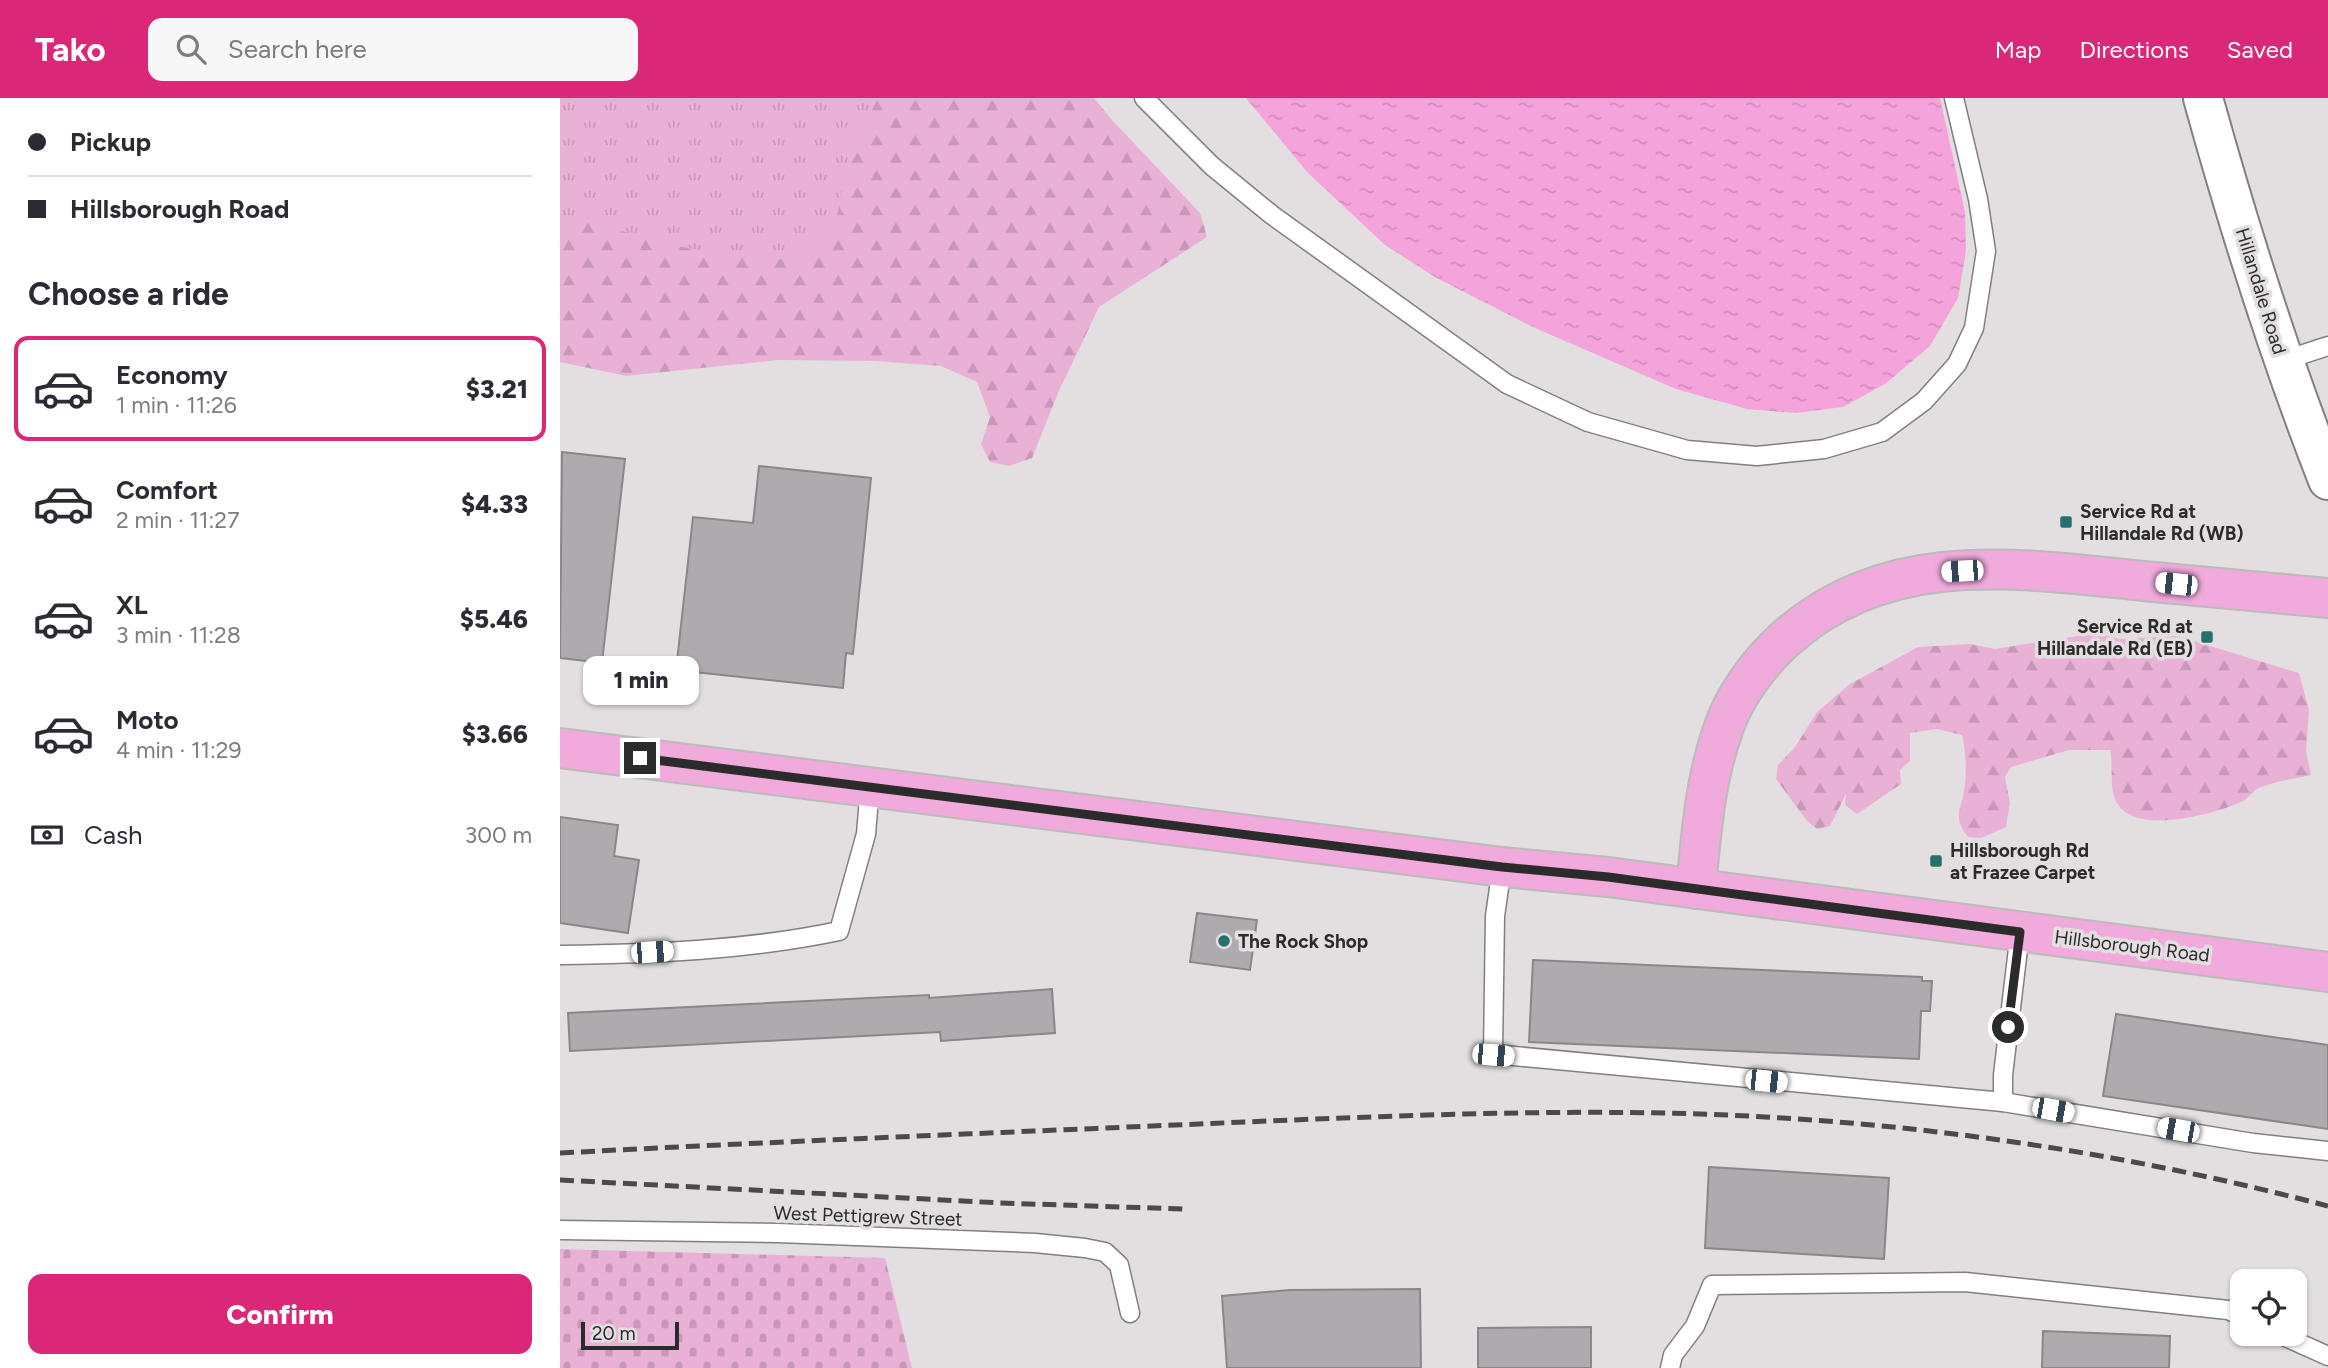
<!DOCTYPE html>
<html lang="en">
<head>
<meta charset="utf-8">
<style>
  :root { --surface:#fff; --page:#f7f7f7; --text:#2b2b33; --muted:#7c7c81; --line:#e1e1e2; --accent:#db2777 }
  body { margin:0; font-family:Figtree,sans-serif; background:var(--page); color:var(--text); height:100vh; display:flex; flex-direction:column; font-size:26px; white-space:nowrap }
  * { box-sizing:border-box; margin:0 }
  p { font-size:23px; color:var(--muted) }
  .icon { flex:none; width:38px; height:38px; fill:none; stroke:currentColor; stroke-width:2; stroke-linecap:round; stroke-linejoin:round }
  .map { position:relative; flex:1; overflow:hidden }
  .drawer { display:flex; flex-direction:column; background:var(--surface); width:560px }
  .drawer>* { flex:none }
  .guide { display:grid; align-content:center; height:154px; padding:0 28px; background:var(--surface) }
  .fabs { position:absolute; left:1670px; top:1171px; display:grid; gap:14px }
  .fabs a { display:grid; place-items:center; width:77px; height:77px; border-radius:14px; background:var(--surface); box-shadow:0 2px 5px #0004; font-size:35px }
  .scale { position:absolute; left:21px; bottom:18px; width:98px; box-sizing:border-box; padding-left:7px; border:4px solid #2c2b2c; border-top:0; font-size:19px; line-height:24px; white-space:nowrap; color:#2c2b2c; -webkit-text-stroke:5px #e3dfe1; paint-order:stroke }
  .end { position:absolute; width:32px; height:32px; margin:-16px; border:9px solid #2c2b2c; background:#fff; box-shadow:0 0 0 4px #fff }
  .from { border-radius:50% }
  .bubble { position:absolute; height:49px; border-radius:14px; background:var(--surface); box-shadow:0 2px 5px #0004; font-size:23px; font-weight:800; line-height:49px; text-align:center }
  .car { position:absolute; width:21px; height:42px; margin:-21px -10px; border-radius:9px; box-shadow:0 0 5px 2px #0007; background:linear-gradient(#fff 24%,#345 0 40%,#fff 0 76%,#345 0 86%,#fff 0) }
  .guide b { display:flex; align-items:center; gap:24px; height:66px; font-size:26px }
  .guide b+b { border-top:2px solid var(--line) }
  .guide i { width:18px; height:18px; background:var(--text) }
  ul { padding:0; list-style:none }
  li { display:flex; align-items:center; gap:21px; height:105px; margin:0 14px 10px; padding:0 14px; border:4px solid transparent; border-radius:14px }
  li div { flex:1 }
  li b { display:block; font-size:26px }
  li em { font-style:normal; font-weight:800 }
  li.active { border-color:var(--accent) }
  li>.icon { width:63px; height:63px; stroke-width:1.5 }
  h2 { padding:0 28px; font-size:32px; line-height:84px }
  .pay { display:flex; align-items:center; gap:18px; height:77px; padding:0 28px; font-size:26px }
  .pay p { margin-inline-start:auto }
  .primary-button { display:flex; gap:14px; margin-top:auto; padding:14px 28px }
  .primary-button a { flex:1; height:80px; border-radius:14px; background:var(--accent); color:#fff; font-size:28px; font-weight:800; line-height:80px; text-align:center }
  header { display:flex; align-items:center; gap:42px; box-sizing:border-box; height:98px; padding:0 35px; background:var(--accent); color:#fff }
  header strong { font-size:33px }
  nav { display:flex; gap:38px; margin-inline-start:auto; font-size:24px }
  .search { width:490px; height:63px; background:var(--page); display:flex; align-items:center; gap:18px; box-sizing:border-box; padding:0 24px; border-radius:14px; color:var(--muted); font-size:26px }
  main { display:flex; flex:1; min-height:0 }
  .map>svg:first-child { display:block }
  .grass { fill:url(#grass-tufts) }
  .forest { fill:url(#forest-firs) }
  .cemetery { fill:url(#cemetery-stones) }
  .water { fill:url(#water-ripples) }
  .building { fill:#aeaaad; stroke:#8a8789; stroke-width:2 }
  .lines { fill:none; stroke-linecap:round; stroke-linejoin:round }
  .lane-casing { stroke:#827e81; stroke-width:21 }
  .secondary-casing { stroke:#827e81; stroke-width:42 }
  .primary-casing { stroke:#bbb; stroke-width:42 }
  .lane { stroke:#fff; stroke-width:18 }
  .secondary { stroke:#fff; stroke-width:38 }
  .primary { stroke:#f0aadc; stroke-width:38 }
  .rail { stroke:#4b494b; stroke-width:5; stroke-dasharray:14 7; stroke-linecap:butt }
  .route { stroke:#2c2b2c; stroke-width:9 }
  .poi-dot { fill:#26706b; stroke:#e3dfe1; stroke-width:2.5 }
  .labels { text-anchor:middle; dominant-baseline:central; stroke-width:7; stroke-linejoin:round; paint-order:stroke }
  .street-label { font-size:19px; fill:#2c2b2c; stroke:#e3dfe1 }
  .poi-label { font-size:19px; font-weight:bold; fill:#2c2b2c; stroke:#e3dfe1; text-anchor:start }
</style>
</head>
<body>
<header>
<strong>Tako</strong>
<div class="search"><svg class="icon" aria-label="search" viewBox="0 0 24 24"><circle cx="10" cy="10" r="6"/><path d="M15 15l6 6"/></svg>Search here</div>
<nav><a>Map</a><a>Directions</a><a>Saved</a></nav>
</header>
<main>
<section class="drawer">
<div class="guide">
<b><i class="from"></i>Pickup</b>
<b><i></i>Hillsborough Road</b>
</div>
<h2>Choose a ride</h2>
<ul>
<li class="active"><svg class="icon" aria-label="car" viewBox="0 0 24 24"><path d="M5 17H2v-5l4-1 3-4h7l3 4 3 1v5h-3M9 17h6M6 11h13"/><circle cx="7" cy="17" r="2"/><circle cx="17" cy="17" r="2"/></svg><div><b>Economy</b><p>1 min · 11:26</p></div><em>$3.21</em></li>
<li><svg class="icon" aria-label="car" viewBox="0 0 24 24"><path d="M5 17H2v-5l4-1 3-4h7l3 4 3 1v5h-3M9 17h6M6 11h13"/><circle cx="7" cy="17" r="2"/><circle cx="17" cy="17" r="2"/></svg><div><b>Comfort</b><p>2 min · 11:27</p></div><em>$4.33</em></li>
<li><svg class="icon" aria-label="car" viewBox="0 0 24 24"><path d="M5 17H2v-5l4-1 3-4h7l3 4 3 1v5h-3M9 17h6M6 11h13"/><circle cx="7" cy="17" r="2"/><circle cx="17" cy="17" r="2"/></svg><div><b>XL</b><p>3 min · 11:28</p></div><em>$5.46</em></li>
<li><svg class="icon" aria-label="car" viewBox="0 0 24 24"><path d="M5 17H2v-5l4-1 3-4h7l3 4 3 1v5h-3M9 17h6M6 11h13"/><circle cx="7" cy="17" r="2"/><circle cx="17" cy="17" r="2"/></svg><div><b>Moto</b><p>4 min · 11:29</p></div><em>$3.66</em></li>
</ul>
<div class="pay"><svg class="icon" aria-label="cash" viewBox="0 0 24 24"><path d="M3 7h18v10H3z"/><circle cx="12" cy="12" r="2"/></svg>Cash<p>300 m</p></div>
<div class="primary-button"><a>Confirm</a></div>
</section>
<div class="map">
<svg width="1768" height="1270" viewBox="0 0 1768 1270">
  <defs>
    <pattern id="grass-tufts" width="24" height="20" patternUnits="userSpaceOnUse" patternTransform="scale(1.75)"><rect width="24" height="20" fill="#eab1d7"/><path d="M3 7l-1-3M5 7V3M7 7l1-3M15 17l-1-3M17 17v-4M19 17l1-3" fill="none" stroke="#c998b9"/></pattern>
    <pattern id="forest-firs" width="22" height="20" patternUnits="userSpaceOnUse" patternTransform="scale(1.75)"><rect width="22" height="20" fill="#eab1d7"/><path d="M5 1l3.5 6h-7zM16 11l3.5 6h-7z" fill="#c998b9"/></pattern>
    <pattern id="cemetery-stones" width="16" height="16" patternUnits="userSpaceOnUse" patternTransform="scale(1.75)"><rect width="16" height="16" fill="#eab1d7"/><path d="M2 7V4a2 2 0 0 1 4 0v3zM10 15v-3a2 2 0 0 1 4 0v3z" fill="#c998b9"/></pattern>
    <pattern id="water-ripples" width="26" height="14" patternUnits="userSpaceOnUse" patternTransform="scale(1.75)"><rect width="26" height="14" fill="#f5a3db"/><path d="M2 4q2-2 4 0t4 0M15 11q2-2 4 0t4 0" fill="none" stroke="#d28cbc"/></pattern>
  </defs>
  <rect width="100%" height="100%" fill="#e3dfe1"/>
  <!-- grass -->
  <polygon class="grass" points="0,0 387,0 257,200 0,174"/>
  <!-- forest -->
  <g class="forest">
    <polygon points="318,0 534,0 553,23 640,115 647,139 539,209 498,295 472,360 449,368 430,364 421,346 430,319 417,284 381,268 315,263 218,262 66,278 0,264 0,117 127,150 201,162 238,160 274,134 288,61"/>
    <path d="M1536 535 1560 541 1617 538 1739 575 1749 612 1746 653 1751 677C1735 681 1714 683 1699 690 1693 693 1689 700 1683 703 1656 716 1575 738 1557 705 1548 689 1554 669 1550 652H1509L1451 669 1445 679 1450 705 1446 729 1421 740 1408 739C1393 719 1400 715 1404 693 1407 676 1406 653 1402 637L1377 631 1350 635V663L1340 672 1341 686 1297 716 1285 707 1286 696 1270 728 1257 731 1247 723 1216 681 1218 667 1235 649 1257 614 1290 586 1358 549 1410 546 1435 551Z"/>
  </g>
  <!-- cemetery -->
  <polygon class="cemetery" points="0,1151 325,1160 352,1270 0,1270"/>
  <!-- water -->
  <polygon class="water" points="686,0 1380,0 1405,114 1406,153 1398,200 1370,248 1325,286 1283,309 1236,315 1187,311 1116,291 975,230 875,179 825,147 748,75"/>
  <!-- building -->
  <g class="building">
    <polygon points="2,354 65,361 42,565 0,560"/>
    <polygon points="199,368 311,380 293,556 286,555 283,590 116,572 133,419 193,425"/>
    <polygon points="0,719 58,727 54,758 79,762 68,835 0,825"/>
    <polygon points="637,815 697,822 690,872 630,864"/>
    <polygon points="973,862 1362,879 1362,883 1372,883 1370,913 1361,913 1359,961 969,944"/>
    <polygon points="492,891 495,935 381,943 380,934 10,953 8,915 369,897 369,900"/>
    <polygon points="1556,916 1768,947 1768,1031 1543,998"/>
    <polygon points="1149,1069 1329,1080 1324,1161 1145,1150"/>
    <polygon points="860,1191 861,1270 667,1270 662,1198 730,1192"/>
    <polygon points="1031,1229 1031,1270 918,1270 918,1230"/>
    <polygon points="1483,1233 1610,1238 1609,1270 1482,1270"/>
  </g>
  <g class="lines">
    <!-- lane casing -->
    <g class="lane-casing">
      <g id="lane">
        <polyline points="584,0 652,68 712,117 947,286 1028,324 1127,352 1197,358 1264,351 1322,334 1364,303 1397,266 1414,230 1426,153 1418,101 1394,0"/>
        <polyline points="1722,263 1768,248"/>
        <polyline points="942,769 935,818 933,956 1443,1004 1693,1045 1768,1053"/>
        <path d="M0 857C93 856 189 852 279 833L306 736 310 688"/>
        <polyline points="1443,1004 1443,977 1460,834"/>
        <polyline points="0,1132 218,1135 475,1145 525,1150 545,1154 559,1167 570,1215"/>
        <polyline points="1719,1236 1768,1258"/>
        <polyline points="1110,1270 1113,1257 1135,1228 1152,1187 1405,1184 1668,1212 1682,1218"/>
      </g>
    </g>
    <!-- secondary casing -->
    <g class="secondary-casing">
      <path id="secondary" d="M1643 0C1679 130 1719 257 1768 382"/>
    </g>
    <!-- primary casing -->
    <g class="primary-casing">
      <g id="primary">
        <polyline points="0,650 942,769 1048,779 1768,874"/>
        <path d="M1136 791C1141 736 1145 681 1164 629 1175 597 1199 565 1224 542 1326 449 1457 470 1583 483 1644 489 1706 494 1768 500"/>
      </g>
    </g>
    <!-- lane -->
    <use href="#lane" class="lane"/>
    <!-- secondary -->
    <use href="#secondary" class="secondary"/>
    <!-- primary -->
    <use href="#primary" class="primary"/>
    <!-- rail -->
    <g class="rail">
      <path d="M0 1055C205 1044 410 1036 615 1027 779 1020 943 1012 1106 1015 1329 1020 1553 1051 1768 1108"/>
      <polyline points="0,1082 441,1105 623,1111"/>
    </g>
  </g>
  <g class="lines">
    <!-- route -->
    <polyline class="route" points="80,660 942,769 1048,779 1460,834 1448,929"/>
  </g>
  <!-- markers -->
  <g class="poi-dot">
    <rect x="1499" y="417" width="14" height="14" rx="3.5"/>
    <rect x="1640" y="532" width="14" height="14" rx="3.5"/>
    <rect x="1369" y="756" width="14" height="14" rx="3.5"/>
    <circle cx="664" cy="843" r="7"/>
  </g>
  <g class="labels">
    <!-- street labels -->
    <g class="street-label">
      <text transform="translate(1701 193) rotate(73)">Hillandale Road</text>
      <text transform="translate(1572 848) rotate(7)">Hillsborough Road</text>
      <text transform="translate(308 1118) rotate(2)">West Pettigrew Street</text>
    </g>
    <!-- poi labels -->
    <g class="poi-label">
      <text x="1520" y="413">Service Rd at<tspan x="1520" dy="22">Hillandale Rd (WB)</tspan></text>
      <text x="1633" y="528" text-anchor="end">Service Rd at<tspan x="1633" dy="22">Hillandale Rd (EB)</tspan></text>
      <text x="1390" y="752">Hillsborough Rd<tspan x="1390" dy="22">at Frazee Carpet</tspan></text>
      <text x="678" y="843">The Rock Shop</text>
    </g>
  </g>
</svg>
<div class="fabs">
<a><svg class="icon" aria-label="locate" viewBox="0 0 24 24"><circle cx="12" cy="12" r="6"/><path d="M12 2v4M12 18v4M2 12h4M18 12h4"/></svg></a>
</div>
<div class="scale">20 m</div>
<i class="end from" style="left:1448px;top:929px"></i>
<i class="end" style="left:80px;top:660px"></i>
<div class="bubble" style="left:23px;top:558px;width:116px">1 min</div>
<i class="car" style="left:1402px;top:473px;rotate:267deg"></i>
<i class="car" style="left:1616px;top:486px;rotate:276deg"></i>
<i class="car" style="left:92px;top:854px;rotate:86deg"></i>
<i class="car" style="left:933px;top:957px;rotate:95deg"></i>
<i class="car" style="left:1206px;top:983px;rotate:96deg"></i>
<i class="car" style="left:1493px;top:1012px;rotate:100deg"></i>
<i class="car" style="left:1618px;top:1032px;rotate:280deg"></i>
</div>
</main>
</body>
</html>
